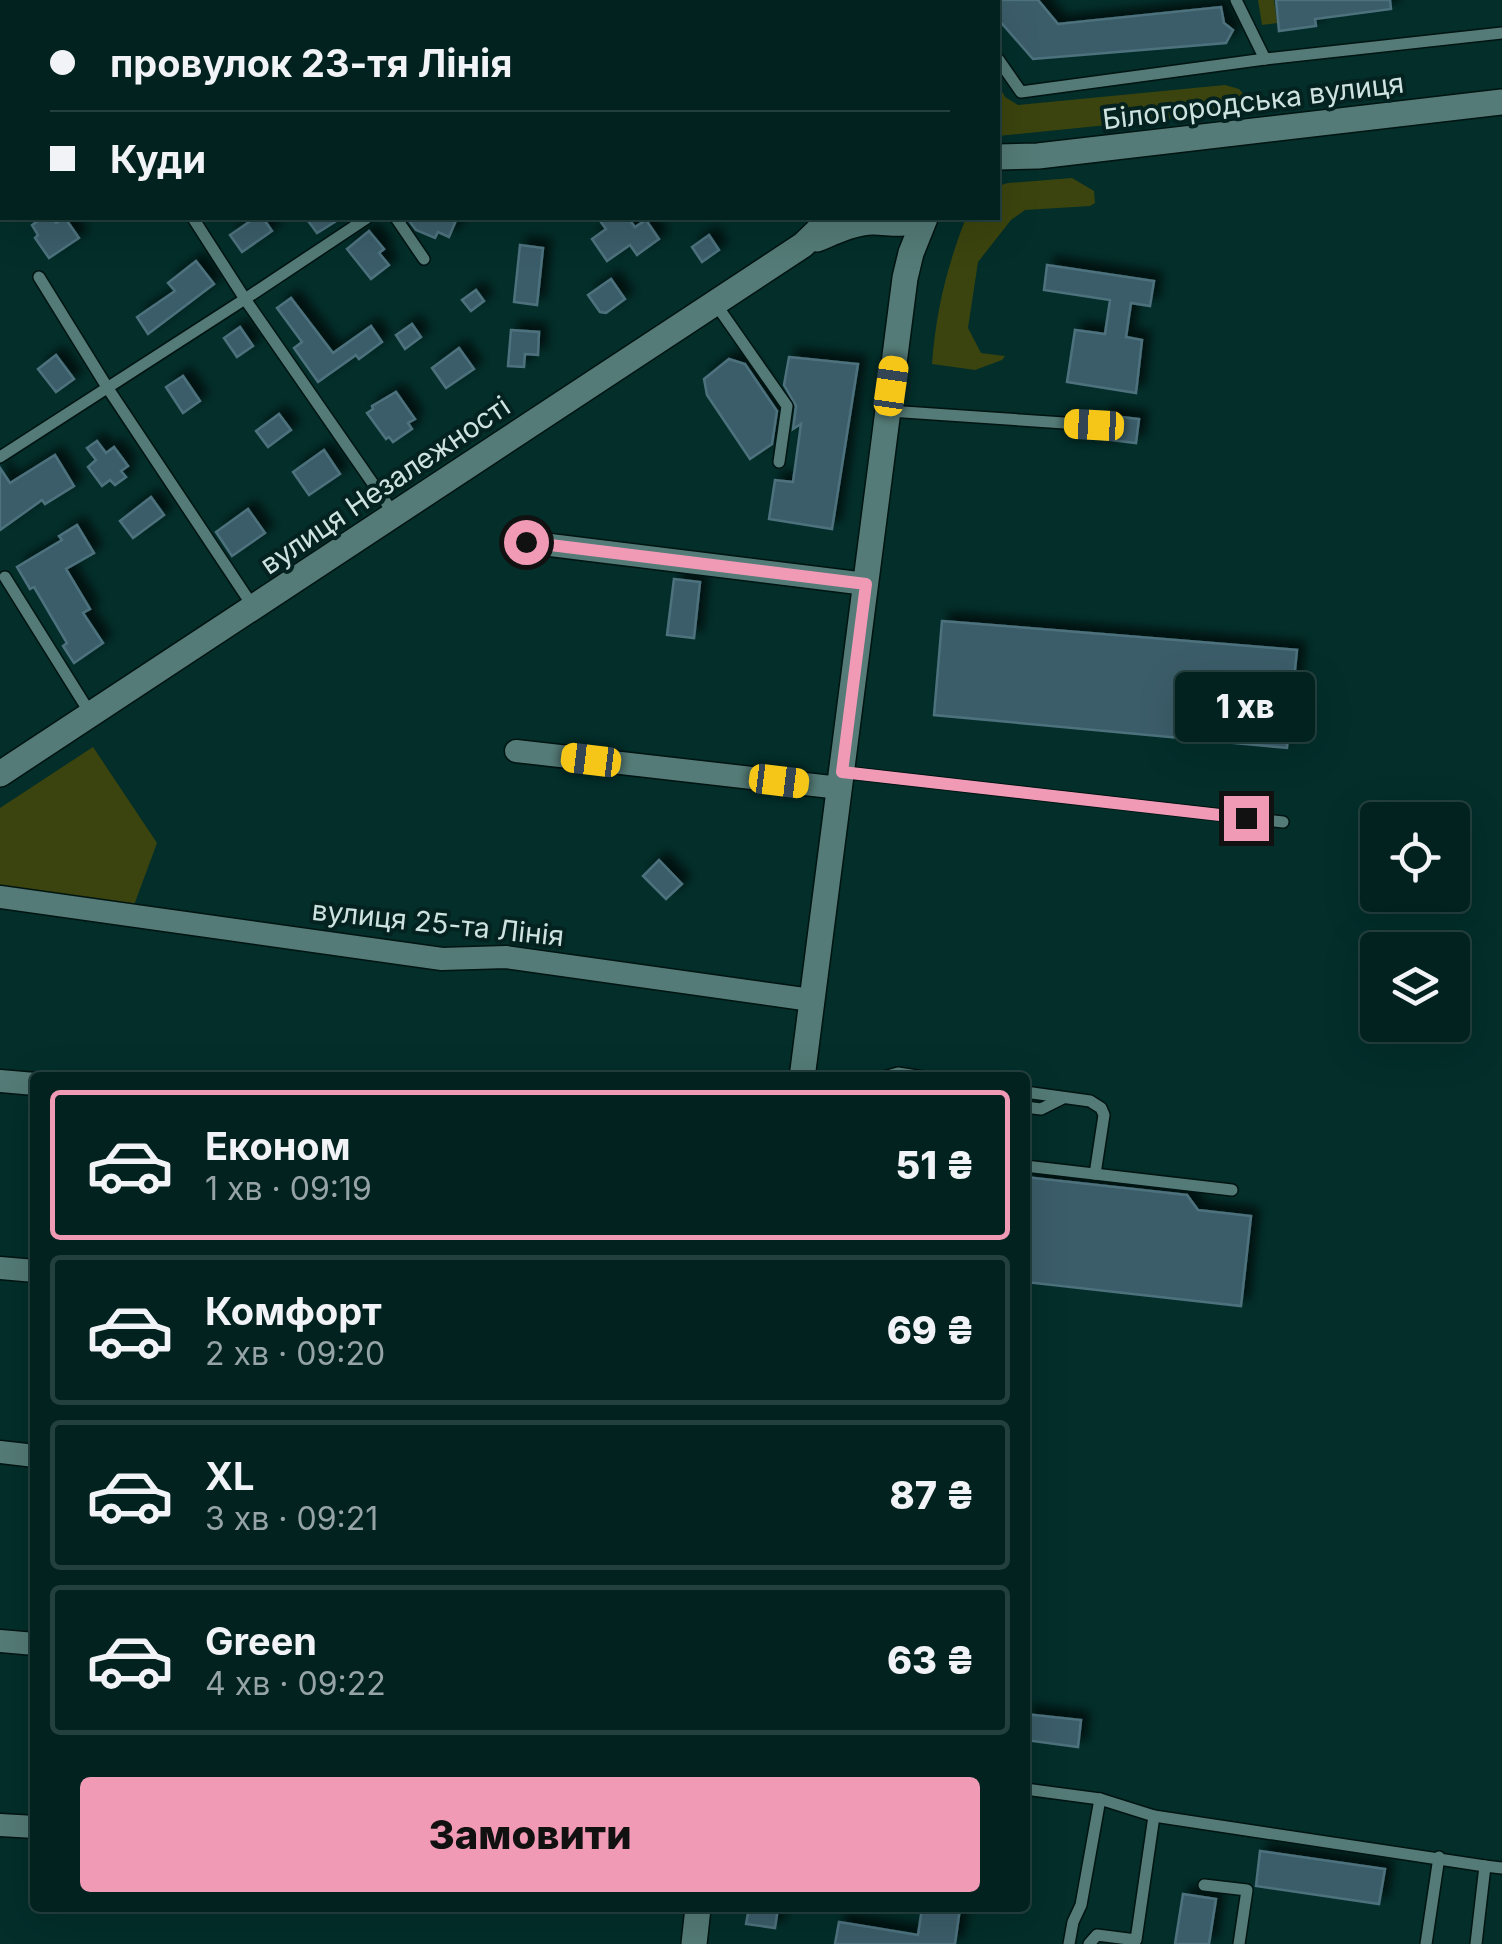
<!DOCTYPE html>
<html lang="uk">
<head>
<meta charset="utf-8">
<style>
  :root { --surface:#022220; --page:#0c2a29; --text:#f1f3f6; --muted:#96a4a5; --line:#233f3e; --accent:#f09ab6 }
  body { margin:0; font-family:Inter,sans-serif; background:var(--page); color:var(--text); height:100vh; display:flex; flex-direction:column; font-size:38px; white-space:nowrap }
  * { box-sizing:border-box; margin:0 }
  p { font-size:32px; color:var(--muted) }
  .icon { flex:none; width:55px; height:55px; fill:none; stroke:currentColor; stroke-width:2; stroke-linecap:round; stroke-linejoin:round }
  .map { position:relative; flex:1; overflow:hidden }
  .sheet { position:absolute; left:30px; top:1072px; width:1000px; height:840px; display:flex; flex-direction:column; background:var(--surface); border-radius:10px; box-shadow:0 10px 40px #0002,0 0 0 2px var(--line) }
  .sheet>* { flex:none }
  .banner { position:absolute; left:0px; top:0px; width:1000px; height:220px; box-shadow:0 10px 40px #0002,0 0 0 2px var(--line); display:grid; align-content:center; height:220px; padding:0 50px; background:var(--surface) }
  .controls { position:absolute; left:1360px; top:802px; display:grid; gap:20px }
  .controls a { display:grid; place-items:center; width:110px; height:110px; border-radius:10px; background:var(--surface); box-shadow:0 10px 40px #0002,0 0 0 2px var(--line); font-size:50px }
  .end { position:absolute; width:45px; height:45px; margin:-22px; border:12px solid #f09ab6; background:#111; box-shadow:0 0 0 5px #111 }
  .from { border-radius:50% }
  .bubble { position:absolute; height:70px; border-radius:10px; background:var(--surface); box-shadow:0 10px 40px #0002,0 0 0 2px var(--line); font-size:32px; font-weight:800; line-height:70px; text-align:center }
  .car { position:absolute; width:30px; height:60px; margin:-30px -15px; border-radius:12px; box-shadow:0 0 8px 2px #0007; background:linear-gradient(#f5c518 24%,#345 0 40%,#f5c518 0 76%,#345 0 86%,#f5c518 0) }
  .banner b { display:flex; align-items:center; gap:35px; height:95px; font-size:38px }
  .banner b+b { border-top:2px solid var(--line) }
  .banner i { width:25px; height:25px; background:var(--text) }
  ul { padding:18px 0 0; list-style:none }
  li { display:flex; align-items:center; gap:30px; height:150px; margin:0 20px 15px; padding:0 30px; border:5px solid var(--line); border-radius:10px }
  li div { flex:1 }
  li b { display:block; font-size:38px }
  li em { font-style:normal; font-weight:800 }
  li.active { border-color:var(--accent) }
  li>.icon { width:90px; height:90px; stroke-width:1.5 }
  .cta { display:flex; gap:20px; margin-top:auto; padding:20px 50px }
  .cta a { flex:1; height:115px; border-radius:10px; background:var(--accent); color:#111; font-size:40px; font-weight:800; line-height:115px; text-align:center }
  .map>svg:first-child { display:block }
  .green { fill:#3b440e }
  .building { fill:#3a5d69; stroke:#4e727e; stroke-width:2.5; filter:url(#shadow) }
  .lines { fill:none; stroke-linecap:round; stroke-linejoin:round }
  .service-casing { stroke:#001412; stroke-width:14 }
  .minor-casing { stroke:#001412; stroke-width:25 }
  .tertiary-casing { stroke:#001412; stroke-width:28 }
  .secondary-casing { stroke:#001412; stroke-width:28 }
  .service { stroke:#547b77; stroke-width:11 }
  .minor { stroke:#547b77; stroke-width:22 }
  .tertiary { stroke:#547b77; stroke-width:25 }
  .secondary { stroke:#547b77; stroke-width:25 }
  .route { stroke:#f09ab6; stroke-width:12 }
  .labels { text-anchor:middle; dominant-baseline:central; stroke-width:8; stroke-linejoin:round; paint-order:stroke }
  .street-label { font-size:28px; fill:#cee3e0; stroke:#042220 }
</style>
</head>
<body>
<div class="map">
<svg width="1502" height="1944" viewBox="0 0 1502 1944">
  <defs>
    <filter id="shadow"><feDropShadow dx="8" dy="-8" stdDeviation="5" flood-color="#0009"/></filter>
  </defs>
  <rect width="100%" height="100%" fill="#032e2a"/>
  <!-- green -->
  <g class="green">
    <polygon points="1258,0 1274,0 1277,23 1262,25"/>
    <polygon points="998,84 1005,97 1018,105 1225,85 1239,89 1247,98 1247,106 1236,112 998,136"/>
    <path d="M1072 178 1094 191 1095 203 1090 206 1025 210 1011 220 978 262 968 328 981 353 1005 356 1002 360 975 370 932 364C936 311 947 266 966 218H998V186L1008 183Z"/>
    <polygon points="93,747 157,843 134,905 0,888 0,808"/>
  </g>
  <!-- building -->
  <g class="building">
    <polygon points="998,0 1038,0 1058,24 1221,7 1224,23 1233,30 1226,43 1033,59 998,19"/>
    <polygon points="1276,0 1390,0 1391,9 1315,19 1316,26 1279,31"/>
    <polygon points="42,218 52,218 56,223 65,218 79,238 49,258 35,238 38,235 32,225"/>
    <polygon points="255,218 263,218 272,231 242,252 230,235"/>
    <polygon points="306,218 341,218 317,233"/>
    <polygon points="407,218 457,218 449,237 438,232 435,238 416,230"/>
    <polygon points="598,218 628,218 635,227 646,220 659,239 637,255 630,245 607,261 592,239 606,229"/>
    <polygon points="369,231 384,249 379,253 389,265 371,279 347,249"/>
    <polygon points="709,235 719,250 702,262 692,247"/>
    <polygon points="520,245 543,248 537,305 514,302"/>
    <polygon points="196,261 214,284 148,334 137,317 175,291 168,283"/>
    <polygon points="1047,265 1154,281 1150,306 1131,303 1126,337 1142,340 1136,393 1067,382 1075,330 1105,334 1110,300 1044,290"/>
    <polygon points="611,279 625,299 606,313 600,312 588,295"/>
    <polygon points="476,290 484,301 471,311 462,300"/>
    <polygon points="291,298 333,353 371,326 382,342 359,359 356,355 318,382 294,348 302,342 277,308"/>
    <polygon points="412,324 421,337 405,349 396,335"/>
    <polygon points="240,327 253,346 237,357 224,338"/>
    <polygon points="511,330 539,332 538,355 525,354 524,367 508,366"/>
    <polygon points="459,348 474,369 446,388 432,368"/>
    <polygon points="56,355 74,379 56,392 38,369"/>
    <polygon points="789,357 858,364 832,529 769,519 775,480 793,482 801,424 793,429 796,406 784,385"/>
    <polygon points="729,359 745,364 777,411 772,444 750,459 707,395 704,379"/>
    <polygon points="183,376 200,401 183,413 166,387"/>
    <polygon points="396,392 415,419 408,423 412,429 393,442 389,437 386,439 367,413 373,409 372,406"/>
    <polygon points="279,414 291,430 268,447 256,431"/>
    <polygon points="1104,415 1139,419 1136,443 1102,439"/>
    <polygon points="97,441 106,453 114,447 128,466 121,471 126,477 115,485 110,480 102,486 88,467 96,460 87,448"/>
    <polygon points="324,450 340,474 309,495 293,472"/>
    <polygon points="55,455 74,486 45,504 42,500 0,530 0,468 10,483"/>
    <polygon points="151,497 164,515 133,538 120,521"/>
    <polygon points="248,509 265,533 232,556 216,532"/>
    <polygon points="77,525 94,553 66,569 90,609 83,613 103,643 74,663 63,646 67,643 34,587 30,589 17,567 62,540 59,536"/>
    <polygon points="674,579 700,582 694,638 667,635"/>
    <polygon points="942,621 1297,650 1287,748 934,715"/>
    <polygon points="659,860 682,884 666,899 643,876"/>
    <polygon points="1025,1177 1187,1195 1198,1210 1251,1216 1241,1306 1025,1282"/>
    <polygon points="1025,1714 1081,1720 1078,1747 1025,1740"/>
    <polygon points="1260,1851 1385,1869 1379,1904 1256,1886"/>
    <polygon points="1183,1894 1216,1899 1209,1944 1175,1944"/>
    <polygon points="749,1908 778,1908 775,1928 746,1924"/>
    <polygon points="922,1908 960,1908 955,1944 835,1944 839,1922 918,1935"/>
  </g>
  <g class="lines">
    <!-- service casing -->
    <g class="service-casing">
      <g id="service">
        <polyline points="250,0 252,2"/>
        <polyline points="1236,0 1265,59"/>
        <polyline points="998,59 1021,92 1265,59 1502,33"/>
        <polyline points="367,218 245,299 394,514"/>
        <polyline points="396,218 424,259"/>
        <polyline points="39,277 107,387 254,608"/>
        <polyline points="715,303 787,406 779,462"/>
        <polyline points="889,411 1094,425"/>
        <polyline points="0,457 245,299 193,218"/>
        <polyline points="5,577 90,713"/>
        <polyline points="842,772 1283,822"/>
        <polyline points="880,1078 898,1073 930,1078"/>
        <polyline points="1025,1092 1090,1101 1101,1108 1104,1115 1095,1174"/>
        <polyline points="1025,1107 1041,1109 1063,1098"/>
        <polyline points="1025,1166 1232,1190"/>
        <polyline points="1025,1789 1100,1799 1154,1816 1485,1866"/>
        <polyline points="1204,1885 1247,1890 1239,1944"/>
        <polyline points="1069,1944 1073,1922 1081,1905 1100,1799"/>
        <polyline points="1089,1944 1097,1935 1136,1940 1154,1816"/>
        <polyline points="1426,1944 1439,1857"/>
        <polyline points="1476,1944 1485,1866 1502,1868"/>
      </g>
    </g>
    <!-- minor casing -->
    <g class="minor-casing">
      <g id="minor">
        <polyline points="145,2 149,0"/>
        <polyline points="0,99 2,97"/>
        <polyline points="526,542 866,584"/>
        <polyline points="516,751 840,788"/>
        <polyline points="0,897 442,959 506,957 811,1000"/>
        <polyline points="0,1081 35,1084"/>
        <polyline points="0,1268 35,1271"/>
        <polyline points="0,1452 35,1456"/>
        <polyline points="0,1641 35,1644"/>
        <polyline points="0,1825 35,1827"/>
      </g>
    </g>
    <!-- tertiary casing -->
    <g class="tertiary-casing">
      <g id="tertiary">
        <polyline points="548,0 553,2"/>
        <polyline points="938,2 939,0"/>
        <polyline points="998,157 1038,156 1502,102"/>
      </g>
    </g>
    <!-- secondary casing -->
    <g class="secondary-casing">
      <g id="secondary">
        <path d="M817 239C834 232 854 222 873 222 891 222 903 227 921 218"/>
        <polyline points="0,774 803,245 831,218"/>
        <polyline points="802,1078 905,278 911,253 925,218"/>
        <polyline points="694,1944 698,1908"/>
      </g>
    </g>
    <!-- service -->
    <use href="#service" class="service"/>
    <!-- minor -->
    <use href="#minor" class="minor"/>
    <!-- tertiary -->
    <use href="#tertiary" class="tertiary"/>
    <!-- secondary -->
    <use href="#secondary" class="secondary"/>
  </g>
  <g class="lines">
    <!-- route -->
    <polyline class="route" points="526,542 866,584 842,772 1246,818"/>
  </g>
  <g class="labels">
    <!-- street labels -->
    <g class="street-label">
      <text transform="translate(1253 101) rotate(-7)">Білогородська вулиця</text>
      <text transform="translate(385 485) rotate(-34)">вулиця Незалежності</text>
      <text transform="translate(438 923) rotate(6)">вулиця 25-та Лінія</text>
    </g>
  </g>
</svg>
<div class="controls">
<a><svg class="icon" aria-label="locate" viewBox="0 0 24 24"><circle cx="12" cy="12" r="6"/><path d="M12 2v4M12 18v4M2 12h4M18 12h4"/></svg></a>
<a><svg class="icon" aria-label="layers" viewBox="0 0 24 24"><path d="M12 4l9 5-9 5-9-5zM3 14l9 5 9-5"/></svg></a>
</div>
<i class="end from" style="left:526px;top:542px"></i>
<i class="end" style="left:1246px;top:818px"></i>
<div class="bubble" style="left:1175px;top:672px;width:140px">1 хв</div>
<i class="car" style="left:891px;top:386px;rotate:8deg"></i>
<i class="car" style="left:1094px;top:425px;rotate:273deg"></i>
<i class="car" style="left:591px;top:760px;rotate:277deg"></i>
<i class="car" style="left:779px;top:781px;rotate:97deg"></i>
<div class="banner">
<b><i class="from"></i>провулок 23-тя Лінія</b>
<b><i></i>Куди</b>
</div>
<section class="sheet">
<ul>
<li class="active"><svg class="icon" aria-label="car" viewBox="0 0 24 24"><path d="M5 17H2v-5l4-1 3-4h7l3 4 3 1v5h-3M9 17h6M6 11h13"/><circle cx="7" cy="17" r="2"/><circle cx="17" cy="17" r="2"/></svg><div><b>Економ</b><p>1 хв · 09:19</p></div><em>51 ₴</em></li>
<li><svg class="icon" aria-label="car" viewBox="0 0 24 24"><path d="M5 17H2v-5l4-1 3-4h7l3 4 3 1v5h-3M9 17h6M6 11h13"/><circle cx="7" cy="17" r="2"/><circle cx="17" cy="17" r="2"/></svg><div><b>Комфорт</b><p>2 хв · 09:20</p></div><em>69 ₴</em></li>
<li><svg class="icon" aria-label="car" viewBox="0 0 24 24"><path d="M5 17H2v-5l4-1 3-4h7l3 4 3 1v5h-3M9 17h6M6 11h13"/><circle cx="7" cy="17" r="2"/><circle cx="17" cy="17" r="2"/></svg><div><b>XL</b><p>3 хв · 09:21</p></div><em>87 ₴</em></li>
<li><svg class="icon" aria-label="car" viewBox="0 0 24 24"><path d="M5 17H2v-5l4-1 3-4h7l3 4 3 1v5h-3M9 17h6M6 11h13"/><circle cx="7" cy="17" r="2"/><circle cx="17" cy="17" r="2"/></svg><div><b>Green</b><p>4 хв · 09:22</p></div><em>63 ₴</em></li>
</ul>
<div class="cta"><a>Замовити</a></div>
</section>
</div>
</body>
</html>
